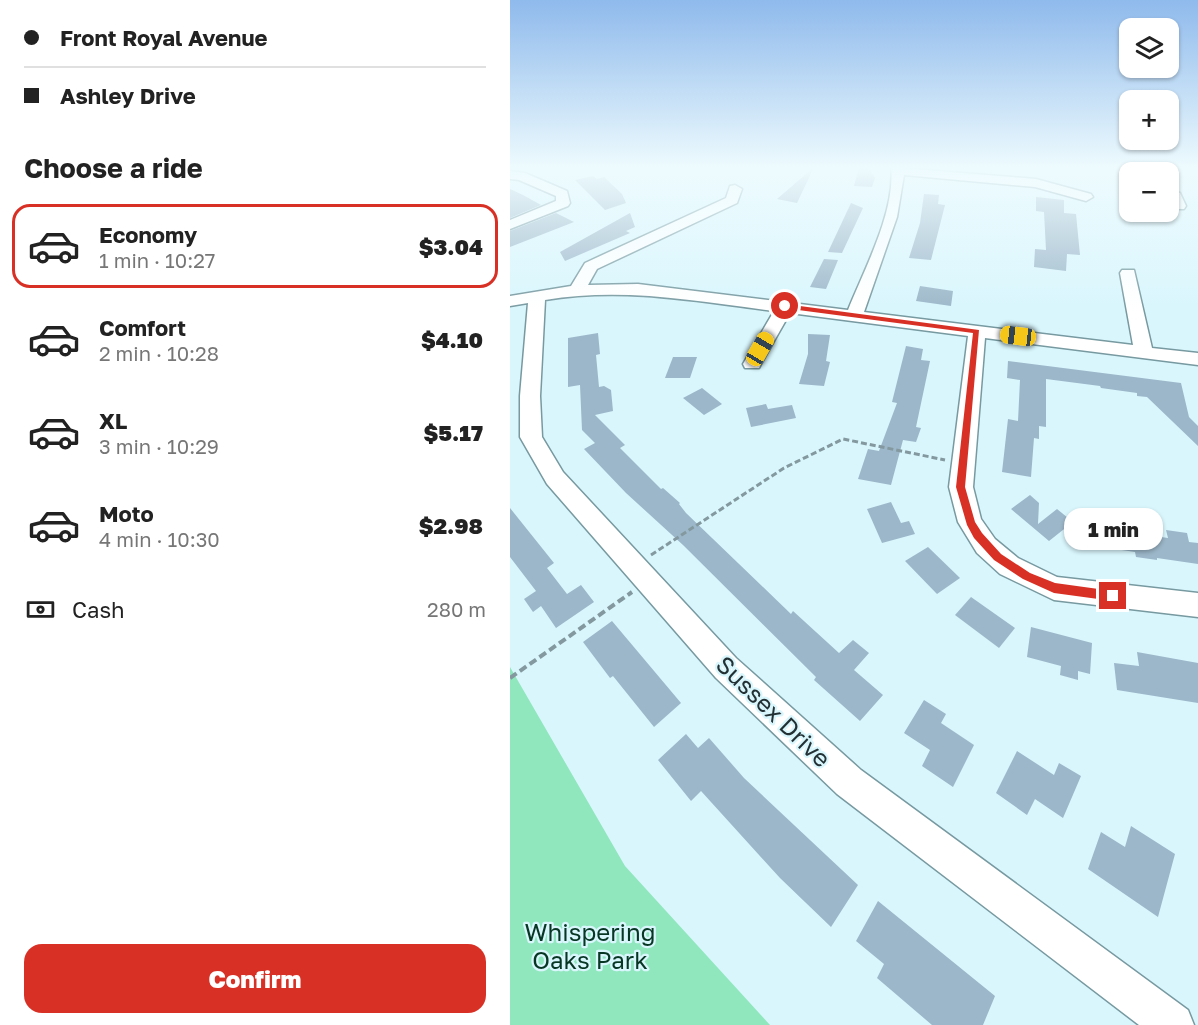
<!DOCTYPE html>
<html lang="en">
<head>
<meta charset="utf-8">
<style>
  :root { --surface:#fff; --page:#f2f2f2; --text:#222; --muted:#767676; --line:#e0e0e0; --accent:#d93025 }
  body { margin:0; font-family:"Golos Text",sans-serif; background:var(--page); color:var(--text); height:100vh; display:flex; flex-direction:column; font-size:22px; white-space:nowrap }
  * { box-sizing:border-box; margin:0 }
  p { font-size:20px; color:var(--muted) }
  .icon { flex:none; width:33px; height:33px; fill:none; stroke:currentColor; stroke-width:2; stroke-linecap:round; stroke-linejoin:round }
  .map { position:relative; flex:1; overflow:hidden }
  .sheet { display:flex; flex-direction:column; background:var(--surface); width:510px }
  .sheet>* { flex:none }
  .top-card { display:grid; align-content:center; height:132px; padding:0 24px; background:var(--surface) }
  .buttons { position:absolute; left:609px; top:18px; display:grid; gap:12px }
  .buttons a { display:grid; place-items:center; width:60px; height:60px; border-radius:12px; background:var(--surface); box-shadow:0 2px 4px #0004; font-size:30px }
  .end { position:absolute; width:27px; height:27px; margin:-14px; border:8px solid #d93025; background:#fff; box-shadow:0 0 0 3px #fff }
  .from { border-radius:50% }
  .bubble { position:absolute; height:42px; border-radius:18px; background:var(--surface); box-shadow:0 2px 4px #0004; font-size:20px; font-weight:800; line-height:42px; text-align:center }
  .car { position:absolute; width:18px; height:36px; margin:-18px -9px; border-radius:8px; box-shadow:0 0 4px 2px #0007; background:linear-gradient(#f5c518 24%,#345 0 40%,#f5c518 0 76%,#345 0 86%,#f5c518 0) }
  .top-card b { display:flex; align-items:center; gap:21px; height:57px; font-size:22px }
  .top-card b+b { border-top:2px solid var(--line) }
  .top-card i { width:15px; height:15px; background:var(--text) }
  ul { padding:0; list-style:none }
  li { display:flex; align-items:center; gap:18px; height:84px; margin:0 12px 9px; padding:0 12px; border:3px solid transparent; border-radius:18px }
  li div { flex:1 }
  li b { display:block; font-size:22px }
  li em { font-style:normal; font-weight:800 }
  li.selected { border-color:var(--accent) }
  li>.icon { width:54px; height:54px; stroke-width:1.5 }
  h2 { padding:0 24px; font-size:27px; line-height:72px }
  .pay { display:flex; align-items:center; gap:15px; height:66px; padding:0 24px; font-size:22px }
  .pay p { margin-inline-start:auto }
  .button { display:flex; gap:12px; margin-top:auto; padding:12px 24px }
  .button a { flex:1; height:69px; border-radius:18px; background:var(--accent); color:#fff; font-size:24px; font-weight:800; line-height:69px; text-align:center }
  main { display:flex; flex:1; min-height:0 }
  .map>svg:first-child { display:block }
  .green { fill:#90e7bd }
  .building { fill:#9cb7c9 }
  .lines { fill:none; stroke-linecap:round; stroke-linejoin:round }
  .minor-casing { stroke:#7799a0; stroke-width:3 }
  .path-far1 { stroke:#83999f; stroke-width:3; stroke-dasharray:6 3; stroke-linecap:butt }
  .path { stroke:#83999f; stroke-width:4; stroke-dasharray:8 4; stroke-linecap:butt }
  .minor { fill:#fff; fill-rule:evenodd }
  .route { fill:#d93025 }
  .labels { text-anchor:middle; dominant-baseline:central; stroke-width:4.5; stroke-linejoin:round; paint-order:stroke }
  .near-street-label { font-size:24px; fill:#233134; stroke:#d9f6fd }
  .near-park-label { font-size:24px; fill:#073623; stroke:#d9f6fd }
</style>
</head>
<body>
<main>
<section class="sheet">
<div class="top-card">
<b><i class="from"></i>Front Royal Avenue</b>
<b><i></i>Ashley Drive</b>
</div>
<h2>Choose a ride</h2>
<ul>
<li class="selected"><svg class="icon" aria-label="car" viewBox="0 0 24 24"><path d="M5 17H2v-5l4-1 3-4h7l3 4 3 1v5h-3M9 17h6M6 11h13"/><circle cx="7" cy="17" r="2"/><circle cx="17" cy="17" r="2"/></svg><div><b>Economy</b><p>1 min · 10:27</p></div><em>$3.04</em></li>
<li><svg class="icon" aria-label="car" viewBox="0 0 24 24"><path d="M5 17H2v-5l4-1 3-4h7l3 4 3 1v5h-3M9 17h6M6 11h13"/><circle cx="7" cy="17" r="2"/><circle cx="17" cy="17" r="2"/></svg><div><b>Comfort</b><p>2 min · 10:28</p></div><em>$4.10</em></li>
<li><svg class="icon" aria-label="car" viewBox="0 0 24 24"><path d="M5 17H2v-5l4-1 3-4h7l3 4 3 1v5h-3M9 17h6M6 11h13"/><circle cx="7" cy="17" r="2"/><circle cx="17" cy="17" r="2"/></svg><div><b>XL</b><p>3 min · 10:29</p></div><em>$5.17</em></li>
<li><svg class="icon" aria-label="car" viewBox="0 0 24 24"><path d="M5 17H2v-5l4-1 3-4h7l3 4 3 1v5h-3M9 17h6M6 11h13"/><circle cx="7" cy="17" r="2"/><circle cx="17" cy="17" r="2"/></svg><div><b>Moto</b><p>4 min · 10:30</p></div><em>$2.98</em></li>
</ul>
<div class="pay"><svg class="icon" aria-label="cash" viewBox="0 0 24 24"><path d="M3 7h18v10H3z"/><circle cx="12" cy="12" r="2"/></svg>Cash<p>280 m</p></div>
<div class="button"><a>Confirm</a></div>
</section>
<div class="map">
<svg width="688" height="1025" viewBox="0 0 688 1025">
  <rect width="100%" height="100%" fill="#d9f6fd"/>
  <!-- green -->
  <polygon class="green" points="0,667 115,866 260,1025 0,1025"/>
  <!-- building -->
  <g class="building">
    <polygon points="304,167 287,203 267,199"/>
    <polygon points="349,167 358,167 365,178 362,187 344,186"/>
    <polygon points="83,176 87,179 94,177 112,194 116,203 95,210 65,180"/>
    <polygon points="0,189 13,195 31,205 0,218"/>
    <polygon points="414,194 429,195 428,204 435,205 421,260 399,258 410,223"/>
    <polygon points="526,197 554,200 554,213 566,214 570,255 557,254 556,271 524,267 525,249 536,250 534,212 526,211"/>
    <polygon points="341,203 353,208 332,253 318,252"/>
    <polygon points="46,213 64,222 0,247 0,231"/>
    <polygon points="120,213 125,227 116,231 120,233 55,261 50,252"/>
    <polygon points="314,259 328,260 316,289 300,287"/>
    <polygon points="410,286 443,291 441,306 406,301"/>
    <polygon points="88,333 90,354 86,355 89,387 94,386 101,390 103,411 85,415 115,445 110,448 151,489 153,488 170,503 169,504 176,513 281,614 283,611 329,653 343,640 359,653 344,670 373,695 350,721 304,680 306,677 173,545 116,493 74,449 85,443 72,430 70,385 58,387 58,338"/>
    <polygon points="298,334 320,335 316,361 320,362 314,386 289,384 298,354"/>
    <polygon points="396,346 413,349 411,360 420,361 406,427 411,428 406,442 393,440 381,485 348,479 358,449 369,451 387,403 382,402"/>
    <polygon points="163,357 187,357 180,378 155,378"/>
    <polygon points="498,361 671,383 679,417 688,426 688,446 637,397 627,396 627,393 591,388 590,386 536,379 536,427 529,426 529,439 524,438 521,477 492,472 498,419 508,421 510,380 497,378"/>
    <polygon points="192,388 212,404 194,415 173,398"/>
    <polygon points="256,404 258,409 282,405 286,418 241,427 236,408"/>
    <polygon points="520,495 529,503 528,524 547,509 563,522 539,541 501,509"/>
    <polygon points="381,502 391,523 399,521 405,534 372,543 357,509"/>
    <polygon points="0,508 44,563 37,568 57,594 71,585 84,602 46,628 31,606 23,612 14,599 26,591 0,557"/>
    <polygon points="596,529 658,538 656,530 677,533 679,542 688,543 688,564 647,558 647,560 626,557 625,552 598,548"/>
    <polygon points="418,547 450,578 427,594 395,561"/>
    <polygon points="461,597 505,628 489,648 445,615"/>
    <polygon points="102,621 171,703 144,727 103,676 100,678 73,642"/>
    <polygon points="521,627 582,643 580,674 568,671 568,680 550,675 551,666 517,657"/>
    <polygon points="627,652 688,663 688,703 607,690 604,663 629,666"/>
    <polygon points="414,700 436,714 431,723 464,745 443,787 412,766 420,750 394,733"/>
    <polygon points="176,734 188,748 199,738 234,778 348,885 321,927 270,878 191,791 181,801 148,760"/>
    <polygon points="507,751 544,775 549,763 571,776 553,818 525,799 517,815 486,793"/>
    <polygon points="621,826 665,854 648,917 578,869 591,832 615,847"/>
    <polygon points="368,901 485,996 473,1025 422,1025 367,978 374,964 346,941"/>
  </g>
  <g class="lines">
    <!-- minor casing -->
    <g class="minor-casing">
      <g id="minor">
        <path d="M381 167 526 179 581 194 583 197 576 201 525 187 394 175 387 217 354 312 623 345 610 273 612 270H624L642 348 688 353V365L475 338 463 487 471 519 485 539 508 558 547 577 688 593V617L544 600 490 574 467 553 448 522 439 487 458 336 280 313 251 364 249 368H235L233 364 264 311C186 301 113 287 35 300L30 396 32 437 53 472 226 658 351 770 678 1010 684 1025H629L327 794 206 678 37 484 10 437V396L18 303 0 306V296L61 286 75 263 216 198 220 186 225 185 232 189 227 203 87 269 78 285 128 284 338 310C354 270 386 211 381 167Z"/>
        <polygon points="0,171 15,173 57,191 60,203 58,206 0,229 0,220 46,201 46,196 9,180 0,179"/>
        <polygon points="665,192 670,193 676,206 674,209 664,209 658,196"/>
      </g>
    </g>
    <!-- path-far1 -->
    <polyline class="path-far1" points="141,555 274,468 333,439 435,460"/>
    <!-- path -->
    <polyline class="path" points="0,678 122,592"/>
    <!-- minor -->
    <use href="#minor" class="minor"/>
  </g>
  <!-- sky -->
  <linearGradient id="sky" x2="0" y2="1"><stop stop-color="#8fbaec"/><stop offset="0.54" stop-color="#eefbfe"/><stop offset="1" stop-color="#eefbfe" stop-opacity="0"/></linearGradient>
  <rect width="688" height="311" fill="url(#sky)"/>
  <!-- route -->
  <polygon class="route" points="275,304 469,330 455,487 465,522 472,533 491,554 520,573 545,583 603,591 607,592 607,599 603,601 544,593 513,579 484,560 464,538 457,525 446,487 463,333 273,308"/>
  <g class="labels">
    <!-- near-street labels -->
    <g class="near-street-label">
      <text transform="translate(264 711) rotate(44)">Sussex Drive</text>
    </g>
    <!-- near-park labels -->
    <g class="near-park-label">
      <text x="80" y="931">Whispering<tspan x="80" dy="28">Oaks Park</tspan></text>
    </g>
  </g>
</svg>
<div class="buttons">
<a><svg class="icon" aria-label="layers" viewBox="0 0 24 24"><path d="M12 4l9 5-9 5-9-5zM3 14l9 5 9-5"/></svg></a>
<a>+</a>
<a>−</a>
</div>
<i class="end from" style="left:275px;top:306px"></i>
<i class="end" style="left:603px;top:596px"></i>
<div class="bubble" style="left:554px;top:508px;width:99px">1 min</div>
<i class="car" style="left:508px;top:336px;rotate:277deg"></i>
<i class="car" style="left:250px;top:349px;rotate:30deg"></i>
</div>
</main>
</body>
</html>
